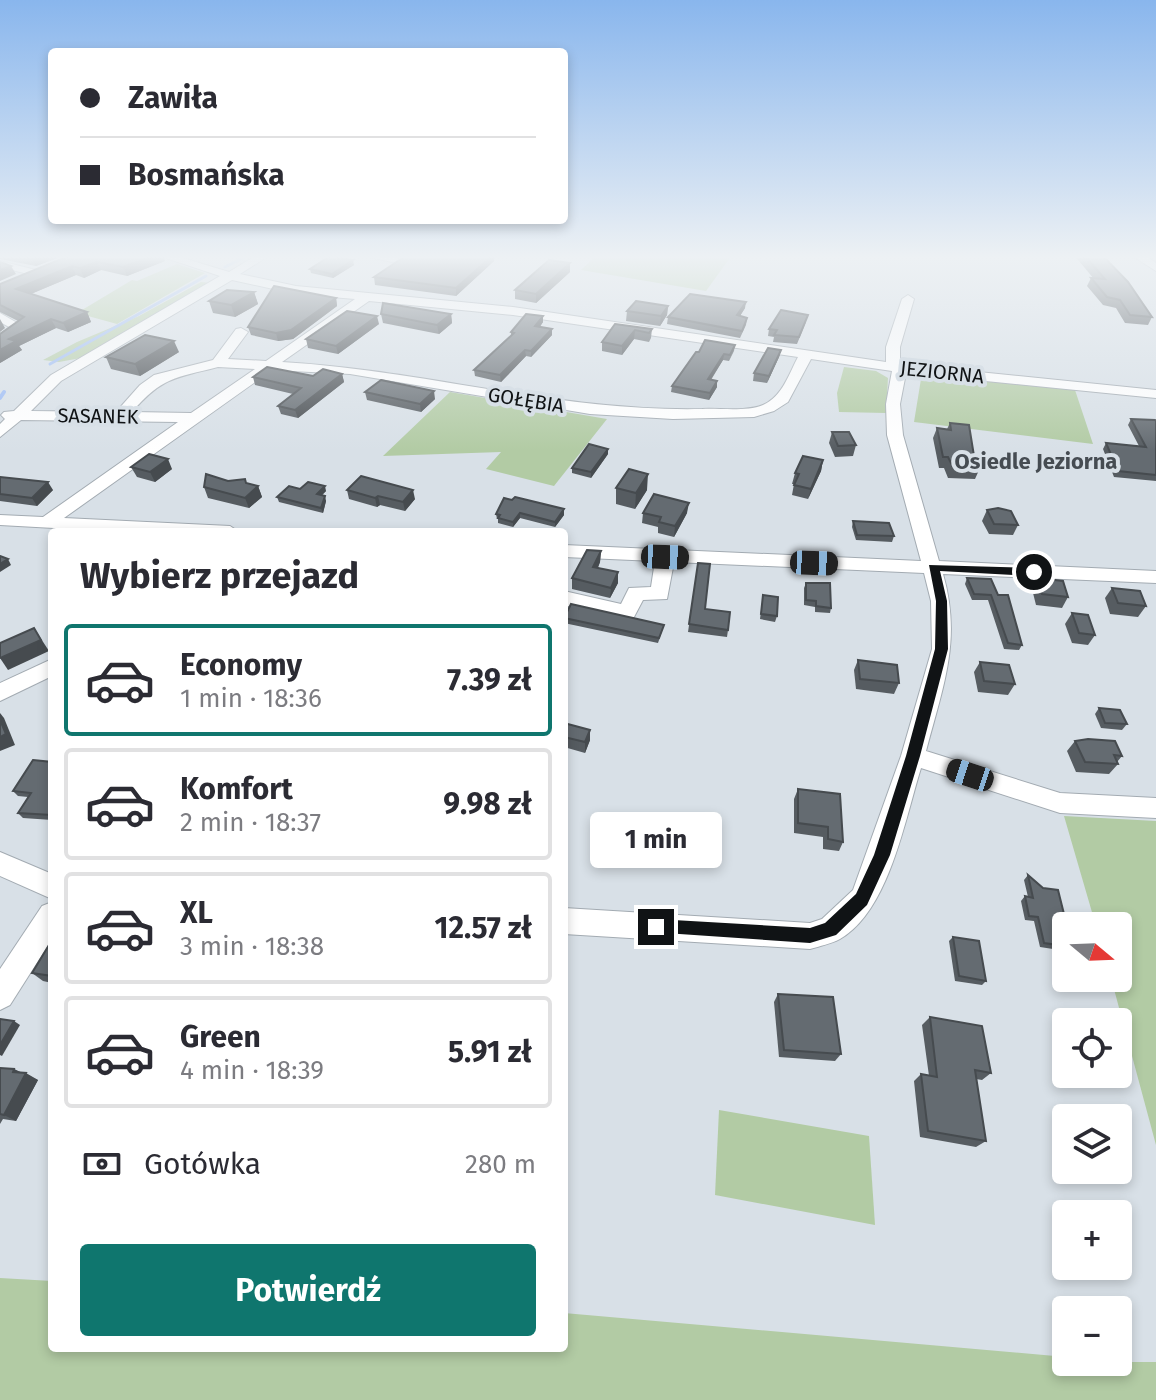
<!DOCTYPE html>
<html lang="pl">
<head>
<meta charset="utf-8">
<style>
  :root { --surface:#fff; --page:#f7f7f7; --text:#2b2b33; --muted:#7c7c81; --line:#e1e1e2; --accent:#0f766e }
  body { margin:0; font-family:"Fira Sans",sans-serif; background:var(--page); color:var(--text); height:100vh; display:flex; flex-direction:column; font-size:30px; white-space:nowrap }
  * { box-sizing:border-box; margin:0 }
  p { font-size:26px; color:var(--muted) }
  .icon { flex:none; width:44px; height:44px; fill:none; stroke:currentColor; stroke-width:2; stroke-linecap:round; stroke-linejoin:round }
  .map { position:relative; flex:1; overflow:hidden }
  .panel { position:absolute; left:48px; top:528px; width:520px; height:824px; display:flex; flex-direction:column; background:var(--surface); border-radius:8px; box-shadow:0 4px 12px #0003 }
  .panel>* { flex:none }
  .guide { position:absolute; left:48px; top:48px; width:520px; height:176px; border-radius:8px; box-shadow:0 4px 12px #0003; display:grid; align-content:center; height:176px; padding:0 32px; background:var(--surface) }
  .needle { width:52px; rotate:109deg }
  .controls { position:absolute; left:1052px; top:912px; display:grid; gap:16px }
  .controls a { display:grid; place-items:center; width:80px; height:80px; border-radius:8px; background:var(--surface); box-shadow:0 4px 12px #0003; font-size:40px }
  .end { position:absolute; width:36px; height:36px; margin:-18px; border:10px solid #101315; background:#fff; box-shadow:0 0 0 4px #fff }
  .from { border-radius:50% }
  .bubble { position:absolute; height:56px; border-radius:8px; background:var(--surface); box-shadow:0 4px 12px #0003; font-size:26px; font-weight:700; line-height:56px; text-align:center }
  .car { position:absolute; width:24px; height:48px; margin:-24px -12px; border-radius:10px; box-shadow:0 0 6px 2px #0007; background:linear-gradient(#222 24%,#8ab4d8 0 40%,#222 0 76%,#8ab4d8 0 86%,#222 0) }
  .guide b { display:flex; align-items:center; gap:28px; height:76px; font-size:30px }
  .guide b+b { border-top:2px solid var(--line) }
  .guide i { width:20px; height:20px; background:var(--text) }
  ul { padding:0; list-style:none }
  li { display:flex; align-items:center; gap:24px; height:112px; margin:0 16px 12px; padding:0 16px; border:4px solid var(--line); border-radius:8px }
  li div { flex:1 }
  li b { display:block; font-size:30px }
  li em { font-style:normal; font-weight:700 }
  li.active { border-color:var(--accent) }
  li>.icon { width:72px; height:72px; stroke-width:1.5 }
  h2 { padding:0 32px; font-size:36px; line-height:96px }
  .pay { display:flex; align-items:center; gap:20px; height:88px; padding:0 32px; font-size:30px }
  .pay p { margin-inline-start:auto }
  .primary-button { display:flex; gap:16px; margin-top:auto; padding:16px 32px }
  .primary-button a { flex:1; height:92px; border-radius:8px; background:var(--accent); color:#fff; font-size:32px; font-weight:700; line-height:92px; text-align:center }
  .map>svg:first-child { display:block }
  .green { fill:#b2cba4 }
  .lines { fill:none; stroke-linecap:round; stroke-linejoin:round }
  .stream-far1 { stroke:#9abaf5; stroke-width:3 }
  .stream { stroke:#9abaf5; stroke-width:4 }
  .minor-casing { stroke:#a3abb2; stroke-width:2 }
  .minor { fill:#fff; fill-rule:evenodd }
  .wall { fill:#565c61 }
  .shaded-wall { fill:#464b4f }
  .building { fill:#646b71; stroke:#464b4f; stroke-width:2 }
  .route { fill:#101315 }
  .labels { text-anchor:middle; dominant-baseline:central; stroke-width:8; stroke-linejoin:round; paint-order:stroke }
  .far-street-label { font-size:20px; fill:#101315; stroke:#d8e0e7 }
  .far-neighbourhood-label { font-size:22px; font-weight:bold; fill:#464c52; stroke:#d8e0e7 }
</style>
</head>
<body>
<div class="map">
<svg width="1156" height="1400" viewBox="0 0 1156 1400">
  <rect width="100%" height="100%" fill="#d8e0e7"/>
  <!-- green -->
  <g class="green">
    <polygon points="597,255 732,255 706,291 581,270"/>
    <polygon points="177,264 205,273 117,324 77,313 132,280 137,281"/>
    <polygon points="201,282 211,283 81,358 59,362 43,360 77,342 139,316"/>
    <polygon points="844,367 876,371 888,378 886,413 839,412 837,393"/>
    <polygon points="941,376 1075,390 1093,444 914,422 921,379"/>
    <polygon points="450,392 607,419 554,486 486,469 501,452 383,456"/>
    <polygon points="1064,816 1156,821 1156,1145 1111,978 1118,978 1118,926 1096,926"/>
    <polygon points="719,1110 869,1136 875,1225 715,1195"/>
    <polygon points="0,1278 52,1281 52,1348 564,1348 564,1313 1066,1357 1066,1362 1156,1362 1156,1400 0,1400"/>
  </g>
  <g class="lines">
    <!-- stream-far1 -->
    <g class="stream-far1">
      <polyline points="225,267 249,255"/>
      <polyline points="50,364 206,276"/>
    </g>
    <!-- stream -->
    <polyline class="stream" points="0,398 4,392"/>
    <!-- minor casing -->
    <g class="minor-casing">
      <g id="minor">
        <path d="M157 255H173L229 272 257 255H270L240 274 296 286 513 307 886 362V347L902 299 908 295 914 299 900 347V364L1156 390V398L906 373 900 404 903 435 939 561 1156 571V583L943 574C962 640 943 686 926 751L1060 793 1156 798V818L1060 813 921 768C905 819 889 911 840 939 831 944 820 946 810 949L564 934V908L810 923 822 919 853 890 901 756 932 649 931 601 924 573 674 562 667 599 643 600 634 617 627 619 564 605V591L621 604 629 588 651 587 655 561 564 557V545L921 561 887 435 886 404 892 371 811 359 788 402 774 411 754 417 673 419 590 414 350 374 272 370 64 518 230 526 239 532H126L0 525V515L43 517 178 422 21 420 0 437V424L5 419 1 415 4 412 14 411 51 375 220 276ZM232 280 296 294 355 299 266 361 228 359 248 332 241 328 236 329 213 360 154 375 140 385 116 412 31 411 61 381ZM369 301 513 315 798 357C789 374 782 397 763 405 746 412 720 408 702 409 560 412 423 370 282 362ZM218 367 255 369 191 413 132 412C162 377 175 378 218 367Z"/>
        <polygon points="360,255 386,255 403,260 397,263"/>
        <polygon points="1131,255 1144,255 1156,263 1156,271"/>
        <polygon points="0,261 40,271 42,273 36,276 0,267"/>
        <polygon points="0,313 26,328 0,344 0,334 11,328 0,322"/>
        <polygon points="52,659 52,676 0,701 0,683"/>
        <polygon points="0,852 52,874 52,899 0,876"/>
        <polygon points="52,902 52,939 10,1005 0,1010 0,969 42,906"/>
      </g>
    </g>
    <!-- minor -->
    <use href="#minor" class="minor"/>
  </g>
  <!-- wall -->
  <g class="wall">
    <polygon points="0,255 65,255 36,266 0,259"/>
    <polygon points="71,255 165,261 127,276 101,270 84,278 76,275 31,294 87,312 91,322 68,332 56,328 19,346 22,350 0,363 18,321 0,312 0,284"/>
    <polygon points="407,255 494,255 494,261 456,296 375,285 374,277"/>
    <polygon points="1074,255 1102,255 1152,317 1148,325 1125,323 1116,308 1103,305 1087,286 1091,278 1094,279"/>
    <polygon points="354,265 333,278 311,273 310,269"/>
    <polygon points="570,272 536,303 515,299 515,290"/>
    <polygon points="254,292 258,304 235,317 213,313 209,301"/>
    <polygon points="336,298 337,306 293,339 278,341 251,335 248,327"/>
    <polygon points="668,306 667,315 660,326 626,321 627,311"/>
    <polygon points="745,308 740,316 747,318 746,325 740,338 667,324 668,317"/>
    <polygon points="381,314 451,314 452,323 439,334 383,323"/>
    <polygon points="543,316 543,322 540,327 552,335 531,357 526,356 501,382 475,376 474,370 511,336 511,332"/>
    <polygon points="806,322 797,344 773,342 774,337 768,336 769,329"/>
    <polygon points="379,324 338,354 308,348 306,339"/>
    <polygon points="615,324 652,329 651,338 649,342 634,339 622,355 602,351 602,342"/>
    <polygon points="735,345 734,351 729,361 723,360 711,380 717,387 709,400 671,392 672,386"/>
    <polygon points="781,350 779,357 767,383 753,381 754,373"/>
    <polygon points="179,352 140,376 111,369 106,357"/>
    <polygon points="342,374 344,382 298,418 281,414 278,406 293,394 255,385 253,377 313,376"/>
    <polygon points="365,392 435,399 421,412 367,400"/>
    <polygon points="1131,419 1156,421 1156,481 1114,477 1103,449 1106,443 1139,446 1128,425"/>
    <polygon points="950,423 974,456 980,468 975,479 948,478 944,468 939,468 933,438 937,428 947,429"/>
    <polygon points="832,432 856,445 853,456 835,457 829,443"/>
    <polygon points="608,454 591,478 572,473 572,468"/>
    <polygon points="823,460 821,471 808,499 792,495 794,484 792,484 795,473"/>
    <polygon points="131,467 172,469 155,482 137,477"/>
    <polygon points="0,477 53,490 37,506 0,501"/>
    <polygon points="245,479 246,483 258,486 262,497 249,508 208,498 204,487 228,481"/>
    <polygon points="616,488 647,490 635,509 616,504"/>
    <polygon points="300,489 326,491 322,495 326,501 323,513 279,502 277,497"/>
    <polygon points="347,490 415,499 405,511 380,505 377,507 349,499"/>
    <polygon points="564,509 564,515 555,527 520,518 513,527 498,523 498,519 497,519 496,514"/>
    <polygon points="987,510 1018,525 1013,535 989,534 982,521"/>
    <polygon points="643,513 687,513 674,537 658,533 658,527 642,523"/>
    <polygon points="853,521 894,536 892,542 856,540 852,527"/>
    <polygon points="601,551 600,562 598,568 618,572 618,583 610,598 572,589 572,578"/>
    <polygon points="698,563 705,609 728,630 727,637 688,632"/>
    <polygon points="967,578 991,579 1022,645 1019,650 1004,649 988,600 972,600 965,584"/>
    <polygon points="1038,578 1068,597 1062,608 1036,605 1032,589"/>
    <polygon points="806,583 831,608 830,613 815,612 815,607 804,605 804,588"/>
    <polygon points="1112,588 1146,606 1138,617 1110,614 1105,598"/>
    <polygon points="763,595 777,616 775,622 760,619"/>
    <polygon points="1072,613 1095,635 1088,645 1072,643 1065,624"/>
    <polygon points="564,618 664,625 658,643 564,623"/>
    <polygon points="858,660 899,683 894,694 856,689 854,670"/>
    <polygon points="980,662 1015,684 1008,695 978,692 974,672"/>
    <polygon points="1099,708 1127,724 1122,730 1101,728 1095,714"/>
    <polygon points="564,723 590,740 585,753 564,747"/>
    <polygon points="1075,741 1122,756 1117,762 1118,764 1109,774 1076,772 1067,751"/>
    <polygon points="52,762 52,820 23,818 18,813 28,797 18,796 13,791"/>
    <polygon points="798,789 843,842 839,851 823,849 823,837 794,833 794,799"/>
    <polygon points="1028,875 1066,926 1066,951 1040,947 1034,921 1025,920 1021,901 1025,896 1028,897 1024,880"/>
    <polygon points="953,937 986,981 982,985 955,981 949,941"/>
    <polygon points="52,940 52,983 43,981 32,973"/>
    <polygon points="778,994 841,1054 835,1061 779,1057 774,1002"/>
    <polygon points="930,1017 991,1073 982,1080 976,1079 986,1141 976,1147 920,1137 914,1081 921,1074 929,1076 922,1025"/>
    <polygon points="0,1068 14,1069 38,1080 16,1121 3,1119 0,1124"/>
  </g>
  <!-- shaded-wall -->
  <g class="shaded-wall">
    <polygon points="37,255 65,255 36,266 31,257"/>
    <polygon points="154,255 163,255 165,261 127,276 123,267"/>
    <polygon points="493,255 494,255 494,261 456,296 456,288"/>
    <polygon points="353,260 354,265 333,278 332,274"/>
    <polygon points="97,262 101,270 84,278 80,268"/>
    <polygon points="570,263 570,272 536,303 536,294"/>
    <polygon points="11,266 16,274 0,281 0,270"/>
    <polygon points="72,266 76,275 21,298 16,289"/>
    <polygon points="254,292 258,304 235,317 231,305"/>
    <polygon points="336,298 337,306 293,339 278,341 276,333"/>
    <polygon points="746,302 745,308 736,322 737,315"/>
    <polygon points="668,306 667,315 660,326 661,316"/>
    <polygon points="87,312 91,322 68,332 63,323"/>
    <polygon points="451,314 452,323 439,334 437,325"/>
    <polygon points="377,316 379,324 338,354 336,346"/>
    <polygon points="543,316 543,322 535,332 535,326"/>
    <polygon points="0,319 5,328 0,332"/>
    <polygon points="51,319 56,328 19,346 22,350 0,363 0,350 9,339"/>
    <polygon points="552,329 552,335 531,357 531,351"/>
    <polygon points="635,330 634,339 622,355 622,346"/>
    <polygon points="174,341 179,352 140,376 135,364"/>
    <polygon points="525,350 526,356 501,382 500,375"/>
    <polygon points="781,350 779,357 767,383 769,376"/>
    <polygon points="724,354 723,360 707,385 708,379"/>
    <polygon points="342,374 344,382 298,418 295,410"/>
    <polygon points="717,381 717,387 709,400 710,393"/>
    <polygon points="434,391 435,399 421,412 420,404"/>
    <polygon points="608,449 608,454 591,478 591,472"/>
    <polygon points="168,459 172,469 155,482 150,472"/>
    <polygon points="823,460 821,471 808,499 811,489"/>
    <polygon points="648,474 647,490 635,509 636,493"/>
    <polygon points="48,482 53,490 37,506 32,498"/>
    <polygon points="258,486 262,497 249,508 245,498"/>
    <polygon points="325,486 326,491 318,499 317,494"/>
    <polygon points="413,490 415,499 405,511 403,502"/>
    <polygon points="325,496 326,501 323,513 321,508"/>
    <polygon points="378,496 380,505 377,507 375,498"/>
    <polygon points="689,503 687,513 674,537 675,526"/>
    <polygon points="564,509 564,515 555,527 555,522"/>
    <polygon points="520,513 520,518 513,527 513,522"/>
    <polygon points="601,551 600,562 593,577 593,567"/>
    <polygon points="8,559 11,565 0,572 0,564"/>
    <polygon points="618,572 618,583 610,598 611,588"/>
    <polygon points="34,628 49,651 8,670 0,658"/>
    <polygon points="0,713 4,718 15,745 0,751"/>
    <polygon points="590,730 590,740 585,753 585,742"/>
    <polygon points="14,1021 20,1025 2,1056 0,1055 0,1045"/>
    <polygon points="14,1069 25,1075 26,1073 38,1080 16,1121 4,1115"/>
  </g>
  <!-- building -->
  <g class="building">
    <polygon points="71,255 154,255 123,267 97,262 80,268 72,266 16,289 87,312 63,323 51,319 9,339 16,341 0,350 0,334 24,317 0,305 0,284"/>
    <polygon points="407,255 493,255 456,288 374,277"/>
    <polygon points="1084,255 1102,255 1128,282 1152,317 1130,315 1120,300 1107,297 1091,278 1105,279"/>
    <polygon points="330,256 353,260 332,274 310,269"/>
    <polygon points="549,260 570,263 536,294 515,290"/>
    <polygon points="0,262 11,266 0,270"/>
    <polygon points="274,286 336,298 291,330 276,333 248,327"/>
    <polygon points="227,290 254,292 231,305 209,301"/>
    <polygon points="690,294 746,302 737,315 747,318 742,331 668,317"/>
    <polygon points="636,301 668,306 661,316 627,311"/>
    <polygon points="383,303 451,314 437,325 381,314"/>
    <polygon points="781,310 808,315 799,337 774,335 777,330 769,329"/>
    <polygon points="347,311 377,316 336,346 306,339"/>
    <polygon points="526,314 543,316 535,326 552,329 531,351 525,350 500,375 474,370 514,333 511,332"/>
    <polygon points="615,324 652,329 649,333 635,330 622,346 602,342"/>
    <polygon points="145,335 174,341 135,364 106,357"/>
    <polygon points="705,340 735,345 730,355 724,354 708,379 717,381 710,393 672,386 696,352 699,352"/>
    <polygon points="768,348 781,350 769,376 754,373"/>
    <polygon points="267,367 313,376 323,369 342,374 295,410 278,406 301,388 253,377"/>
    <polygon points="381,380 434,391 420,404 365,392"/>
    <polygon points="1131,419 1155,420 1156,421 1156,475 1118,471 1106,443 1146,447"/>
    <polygon points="950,423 969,425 974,456 980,468 953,467 948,457 943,457 937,428 951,430"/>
    <polygon points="832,432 849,432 856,445 838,446"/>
    <polygon points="589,444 608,449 591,472 572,468"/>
    <polygon points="149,454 168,459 150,472 131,467"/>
    <polygon points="803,456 823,460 811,489 794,485 799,474 795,473"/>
    <polygon points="629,469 648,474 636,493 616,488"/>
    <polygon points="206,474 228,481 245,479 246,483 258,486 245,498 204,487"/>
    <polygon points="361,476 413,490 403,502 378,496 375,498 347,490"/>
    <polygon points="0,477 48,482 32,498 0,494"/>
    <polygon points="308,482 325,486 317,494 325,496 321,508 277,497 289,486 300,489"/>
    <polygon points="654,494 689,503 675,526 659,522 661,517 643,513"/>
    <polygon points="515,497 564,509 555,522 520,513 513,522 498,518 500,515 496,514 504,498 512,500"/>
    <polygon points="998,508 1011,511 1018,525 994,524 987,510"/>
    <polygon points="853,521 889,523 894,536 857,535"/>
    <polygon points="587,550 601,551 593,567 618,572 611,588 572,578"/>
    <polygon points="0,556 8,559 0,564"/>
    <polygon points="698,563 710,564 705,609 730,612 728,630 689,624"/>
    <polygon points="967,578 991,579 998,595 1008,595 1022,645 1008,643 991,595 974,594"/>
    <polygon points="1038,578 1063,581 1068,597 1042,594"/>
    <polygon points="806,583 830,583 831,608 816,606 816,601 806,600"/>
    <polygon points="1112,588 1140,591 1146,606 1118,603"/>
    <polygon points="763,595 778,597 777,616 761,614"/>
    <polygon points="571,604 664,625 659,638 564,618"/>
    <polygon points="1072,613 1088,615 1095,635 1079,633"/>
    <polygon points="34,628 41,640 0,658 0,643"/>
    <polygon points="858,660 897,665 899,683 860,679"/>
    <polygon points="980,662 1009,665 1015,684 984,681"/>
    <polygon points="1099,708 1120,710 1127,724 1105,723"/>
    <polygon points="0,720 6,734 0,737"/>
    <polygon points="564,723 590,730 585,742 564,737"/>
    <polygon points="1088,739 1115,741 1122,756 1114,755 1118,764 1085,762 1075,741"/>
    <polygon points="33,760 52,762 52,815 18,813 31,793 13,791"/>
    <polygon points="798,789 840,794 843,842 828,839 828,827 798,823"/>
    <polygon points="1028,875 1043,888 1058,890 1064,914 1085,917 1087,926 1066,926 1066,946 1044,943 1038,917 1029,916 1025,896 1033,898"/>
    <polygon points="953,937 979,941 986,981 959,976"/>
    <polygon points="52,940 52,976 32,973"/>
    <polygon points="778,994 833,997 841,1054 784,1050"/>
    <polygon points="930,1017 982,1026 991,1073 975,1070 986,1141 928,1131 921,1074 937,1077"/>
    <polygon points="0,1019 14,1021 0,1045"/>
    <polygon points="0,1068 14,1069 13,1072 26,1073 4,1115 0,1114"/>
  </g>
  <!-- sky -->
  <linearGradient id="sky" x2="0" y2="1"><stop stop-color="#89b6ed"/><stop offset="0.57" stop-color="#edf1f4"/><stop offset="1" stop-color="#edf1f4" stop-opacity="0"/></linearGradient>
  <rect width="1156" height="451" fill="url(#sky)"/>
  <!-- route -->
  <polygon class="route" points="929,565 1034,568 1040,572 1034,576 940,571 947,601 948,649 920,756 890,855 867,905 836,935 810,943 650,932 648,927 656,919 810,928 825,923 856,894 874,855 906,756 935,649 936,601"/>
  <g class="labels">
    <!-- far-street labels -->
    <g class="far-street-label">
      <text transform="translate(942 372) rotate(6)">JEZIORNA</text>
      <text transform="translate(526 400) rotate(9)">GOŁĘBIA</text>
      <text transform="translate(98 416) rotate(1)">SASANEK</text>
    </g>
    <!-- far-neighbourhood labels -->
    <g class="far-neighbourhood-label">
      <text x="1036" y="461">Osiedle Jeziorna</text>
    </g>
  </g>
</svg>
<div class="controls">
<a><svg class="needle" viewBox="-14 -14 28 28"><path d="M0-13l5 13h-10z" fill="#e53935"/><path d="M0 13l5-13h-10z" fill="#7c7c81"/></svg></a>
<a><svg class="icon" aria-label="locate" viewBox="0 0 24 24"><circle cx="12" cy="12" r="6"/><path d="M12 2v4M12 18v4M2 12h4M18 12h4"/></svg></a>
<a><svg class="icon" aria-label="layers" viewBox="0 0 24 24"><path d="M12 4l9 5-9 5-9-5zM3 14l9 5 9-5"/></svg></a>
<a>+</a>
<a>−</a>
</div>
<i class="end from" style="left:1034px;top:572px"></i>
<i class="end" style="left:656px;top:927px"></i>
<div class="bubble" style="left:590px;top:812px;width:132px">1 min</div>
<i class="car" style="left:665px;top:557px;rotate:92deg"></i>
<i class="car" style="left:814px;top:563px;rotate:92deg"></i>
<i class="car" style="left:970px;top:775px;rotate:288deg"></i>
<div class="guide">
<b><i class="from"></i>Zawiła</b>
<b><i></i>Bosmańska</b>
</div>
<section class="panel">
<h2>Wybierz przejazd</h2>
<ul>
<li class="active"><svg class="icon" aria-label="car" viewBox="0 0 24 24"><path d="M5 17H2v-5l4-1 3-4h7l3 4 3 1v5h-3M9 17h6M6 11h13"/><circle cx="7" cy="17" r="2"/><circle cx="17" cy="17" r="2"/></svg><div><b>Economy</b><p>1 min · 18:36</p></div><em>7.39 zł</em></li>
<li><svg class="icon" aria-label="car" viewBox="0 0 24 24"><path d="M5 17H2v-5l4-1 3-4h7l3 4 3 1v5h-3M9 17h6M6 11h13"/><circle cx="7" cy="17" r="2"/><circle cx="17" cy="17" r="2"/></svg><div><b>Komfort</b><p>2 min · 18:37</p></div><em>9.98 zł</em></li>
<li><svg class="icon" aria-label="car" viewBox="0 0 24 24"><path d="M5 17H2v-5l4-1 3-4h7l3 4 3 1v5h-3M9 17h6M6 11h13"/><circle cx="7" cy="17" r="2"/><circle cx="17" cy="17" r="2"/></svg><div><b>XL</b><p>3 min · 18:38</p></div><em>12.57 zł</em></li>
<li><svg class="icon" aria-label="car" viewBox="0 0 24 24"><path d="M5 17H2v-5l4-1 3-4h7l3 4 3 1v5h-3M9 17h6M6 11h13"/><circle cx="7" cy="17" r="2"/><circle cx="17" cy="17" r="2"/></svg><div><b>Green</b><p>4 min · 18:39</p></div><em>5.91 zł</em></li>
</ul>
<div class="pay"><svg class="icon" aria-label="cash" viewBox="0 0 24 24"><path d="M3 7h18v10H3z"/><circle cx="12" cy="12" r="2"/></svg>Gotówka<p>280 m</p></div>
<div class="primary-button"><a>Potwierdź</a></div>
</section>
</div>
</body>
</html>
